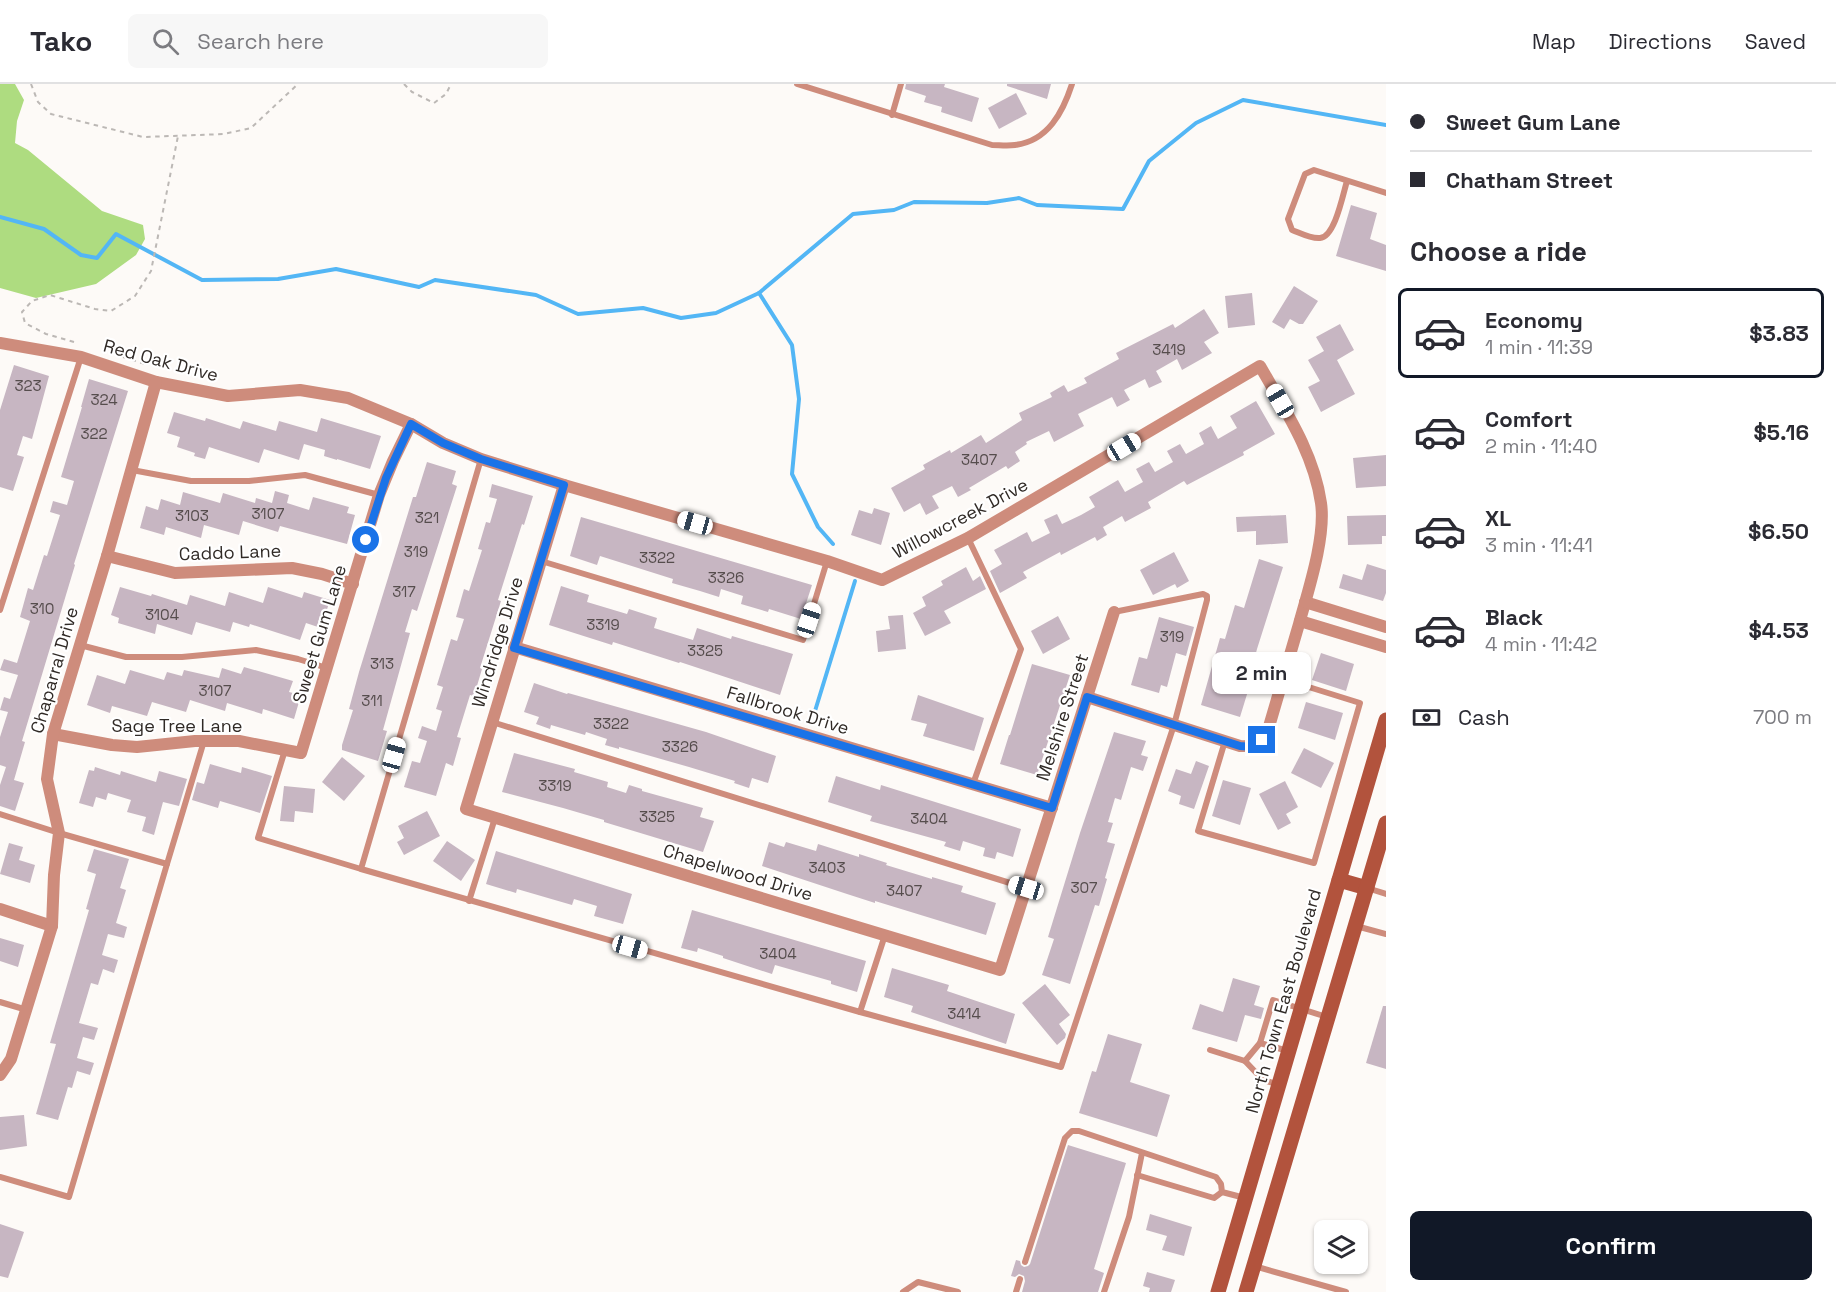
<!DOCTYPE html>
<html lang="en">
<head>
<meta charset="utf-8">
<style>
  :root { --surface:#fff; --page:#f7f7f7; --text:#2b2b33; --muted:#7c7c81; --line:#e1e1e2; --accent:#111827 }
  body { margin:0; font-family:"Space Grotesk",sans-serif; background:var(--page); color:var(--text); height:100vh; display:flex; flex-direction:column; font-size:22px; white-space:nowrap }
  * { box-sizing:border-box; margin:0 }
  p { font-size:20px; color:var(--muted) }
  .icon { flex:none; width:33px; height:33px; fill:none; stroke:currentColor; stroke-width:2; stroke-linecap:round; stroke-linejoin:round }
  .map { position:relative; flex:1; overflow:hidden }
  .drawer { display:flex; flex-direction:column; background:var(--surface); width:450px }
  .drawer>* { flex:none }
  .hud { display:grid; align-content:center; height:132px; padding:0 24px; background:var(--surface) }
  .buttons { position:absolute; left:1314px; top:1136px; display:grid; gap:12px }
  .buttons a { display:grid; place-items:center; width:54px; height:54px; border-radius:9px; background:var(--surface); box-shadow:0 2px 4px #0004; font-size:30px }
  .end { position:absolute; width:27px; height:27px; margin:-14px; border:8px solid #1a73e8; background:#fff; box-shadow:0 0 0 3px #fff }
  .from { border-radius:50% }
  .bubble { position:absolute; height:42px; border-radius:9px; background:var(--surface); box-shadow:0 2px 4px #0004; font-size:20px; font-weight:600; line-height:42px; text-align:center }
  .car { position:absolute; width:18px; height:36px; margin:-18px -9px; border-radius:8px; box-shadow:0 0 4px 2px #0007; background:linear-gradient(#fff 24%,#345 0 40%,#fff 0 76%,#345 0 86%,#fff 0) }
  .hud b { display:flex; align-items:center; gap:21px; height:57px; font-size:22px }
  .hud b+b { border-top:2px solid var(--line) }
  .hud i { width:15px; height:15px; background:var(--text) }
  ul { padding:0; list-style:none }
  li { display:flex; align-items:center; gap:18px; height:90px; margin:0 12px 9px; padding:0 12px; border:3px solid transparent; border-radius:9px }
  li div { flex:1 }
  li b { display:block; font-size:22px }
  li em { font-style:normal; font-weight:600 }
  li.on { border-color:var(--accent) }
  li>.icon { width:54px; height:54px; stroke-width:1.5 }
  h2 { padding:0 24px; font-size:27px; line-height:72px }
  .pay { display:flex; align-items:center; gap:15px; height:66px; padding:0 24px; font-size:22px }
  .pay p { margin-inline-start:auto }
  .primary-button { display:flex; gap:12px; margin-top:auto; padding:12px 24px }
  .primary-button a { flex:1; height:69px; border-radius:9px; background:var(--accent); color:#fff; font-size:24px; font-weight:600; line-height:69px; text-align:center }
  header { display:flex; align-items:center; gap:36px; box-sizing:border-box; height:84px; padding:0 30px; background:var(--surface); border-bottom:2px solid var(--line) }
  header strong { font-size:28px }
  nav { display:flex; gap:33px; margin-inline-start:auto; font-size:21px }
  .search { width:420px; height:54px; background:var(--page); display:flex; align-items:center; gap:15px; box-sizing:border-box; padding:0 21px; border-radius:9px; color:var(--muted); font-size:22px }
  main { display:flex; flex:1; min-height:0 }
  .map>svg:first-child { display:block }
  .forest { fill:#aedc80 }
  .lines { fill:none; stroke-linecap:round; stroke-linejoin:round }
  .stream { stroke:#53b6f5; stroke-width:4 }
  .building { fill:#c7b6c2 }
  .path { stroke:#bcb8b5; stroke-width:2; stroke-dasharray:4.5 4.5; stroke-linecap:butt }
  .service { stroke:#ce8c7c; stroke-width:6 }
  .minor { stroke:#ce8c7c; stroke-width:12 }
  .secondary { stroke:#b2533d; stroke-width:15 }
  .route { stroke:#1a73e8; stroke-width:8 }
  .labels { text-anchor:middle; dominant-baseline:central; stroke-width:4.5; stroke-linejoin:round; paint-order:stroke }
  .number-label { font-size:15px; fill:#564d4d }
  .street-label { font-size:18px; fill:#302a26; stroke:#fff }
</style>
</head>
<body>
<header>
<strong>Tako</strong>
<div class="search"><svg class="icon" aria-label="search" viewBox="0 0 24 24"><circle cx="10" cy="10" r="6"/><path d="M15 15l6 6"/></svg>Search here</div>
<nav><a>Map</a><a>Directions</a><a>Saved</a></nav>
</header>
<main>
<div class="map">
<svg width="1386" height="1208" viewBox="0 0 1386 1208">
  <rect width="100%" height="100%" fill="#fdfaf7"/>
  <!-- forest -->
  <polygon class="forest" points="0,0 15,0 24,16 17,37 15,59 28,66 102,127 143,141 145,155 136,171 96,200 36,214 0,204"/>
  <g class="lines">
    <!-- stream -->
    <g class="stream">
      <polyline points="0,133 44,145 81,171 97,174 116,150 202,196 278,195 336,185 419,203 435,196 536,211 578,230 643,224 681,234 716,229 759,209 853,130 894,126 914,118 987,119 1019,114 1037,121 1123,125 1149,77 1196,39 1243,16 1386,41"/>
      <polyline points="759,209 792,261 799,315 792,390 818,443 833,460"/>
      <polyline points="815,627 855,497"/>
    </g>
  </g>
  <!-- building -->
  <g class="building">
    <polygon points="906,0 945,0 944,3 979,14 972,38 941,28 942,23 924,18 926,12 905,5"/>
    <polygon points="1007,0 1051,0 1047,15 1007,2"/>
    <polygon points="1016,9 1027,30 999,45 988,24"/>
    <polygon points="1351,121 1377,129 1370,155 1386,161 1386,187 1336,172"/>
    <polygon points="1294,202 1318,217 1303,240 1299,240 1290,235 1284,245 1272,238"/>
    <polygon points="1252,209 1255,241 1228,244 1225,212"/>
    <polygon points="1204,225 1219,249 1204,258 1212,269 1182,286 1177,275 1156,287 1162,298 1149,304 1145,295 1124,306 1130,316 1117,323 1112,313 1078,330 1084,342 1054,358 1049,347 1026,358 1027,360 1015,368 1020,377 1008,385 1006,382 969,404 971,406 958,413 952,402 932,412 939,424 926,431 920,419 904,428 891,404 925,385 923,381 950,366 951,369 981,351 986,359 1022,336 1019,329 1052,313 1050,309 1064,301 1068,308 1087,299 1084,294 1119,275 1116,269 1173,240 1175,244"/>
    <polygon points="1340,240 1354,266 1337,276 1355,310 1321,328 1308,303 1320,297 1308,276 1324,267 1316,253"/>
    <polygon points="14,281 49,292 32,355 23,352 17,371 24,373 13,407 0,403 0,326"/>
    <polygon points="89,295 128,307 74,480 75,481 22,657 25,658 14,696 24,699 15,727 0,722 0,701 6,683 0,681 0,653 8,628 0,626 4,613 10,615 18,591 0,586 4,575 17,579 30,537 20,533 28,504 33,506 44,471 47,472 60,431 50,428 53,417 67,421 74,397 61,393 82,323 81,323"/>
    <polygon points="1256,317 1275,350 1243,368 1244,371 1187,401 1184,397 1148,418 1151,424 1125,438 1122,432 1103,443 1107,451 1097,457 1095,453 1061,471 1060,468 1023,488 1027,494 1000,509 990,487 1002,480 994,466 1027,448 1032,458 1050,449 1044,436 1057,430 1062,440 1081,431 1095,423 1089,413 1118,396 1125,408 1143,398 1136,385 1149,378 1155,388 1173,378 1167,367 1180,360 1186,370 1204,360 1199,349 1211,342 1218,355 1237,344 1230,332"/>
    <polygon points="174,328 205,337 206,334 240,345 243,337 276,347 279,337 317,348 321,334 381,352 370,385 337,375 337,376 324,372 325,366 304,360 299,376 264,365 259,379 209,363 205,375 194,372 195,369 177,363 180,353 167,349"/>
    <polygon points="1386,371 1386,402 1356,404 1353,374"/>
    <polygon points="427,378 456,387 452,400 457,402 417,527 412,525 405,548 410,549 383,646 387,647 378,677 342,666 342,661 353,626 349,625 359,588 413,413 416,413"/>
    <polygon points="492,400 533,412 524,441 522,440 498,516 501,517 480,584 482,585 474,612 470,611 457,653 461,654 453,682 446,679 436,712 404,703 412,677 420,679 427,657 418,654 422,642 436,647 442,627 436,625 443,603 437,601 451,555 457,557 464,535 456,533 464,505 469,507 482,466 478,465 486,438 490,439 497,415 489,413"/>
    <polygon points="275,407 289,411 287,419 309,426 313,413 349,423 347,429 355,431 347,460 280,442 278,448 243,437 239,451 204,441 201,454 166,443 164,451 140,444 146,422 158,426 161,415 180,421 183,408 220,419 223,409 255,419 256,414 272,419"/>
    <polygon points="874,424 890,429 881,461 851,451 859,426 872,430"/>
    <polygon points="1286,431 1288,459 1256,461 1256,447 1237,448 1236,433"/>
    <polygon points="1386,431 1386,452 1382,452 1382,460 1348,461 1347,432"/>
    <polygon points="581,433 812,501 801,535 769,525 768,528 741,520 743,512 721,505 719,513 700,507 672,499 673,495 600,472 597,481 570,472"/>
    <polygon points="1174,468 1189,497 1177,504 1175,500 1153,511 1140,486"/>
    <polygon points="1259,475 1283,483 1257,565 1246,606 1248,607 1240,633 1201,621 1220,554 1225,555 1235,521 1244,524"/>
    <polygon points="1367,480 1386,486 1386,509 1383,517 1339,504 1343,490 1362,496"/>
    <polygon points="966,483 973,497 980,492 986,505 944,527 951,539 925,552 913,529 926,522 922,513 943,501 941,497"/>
    <polygon points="561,502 589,511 587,518 627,530 629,525 657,534 654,544 693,556 697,544 731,555 732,552 793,570 780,611 680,578 679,579 613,558 612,561 549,541"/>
    <polygon points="120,503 151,512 152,510 187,521 190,511 225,522 229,508 263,519 268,503 302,514 304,508 330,516 321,544 306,539 300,556 250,540 249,543 233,538 230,548 196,538 192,551 157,540 155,550 118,539 119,534 111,531"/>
    <polygon points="903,531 906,565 878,568 876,547 890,545 888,532"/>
    <polygon points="1058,532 1070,555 1043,570 1031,547"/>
    <polygon points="1159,533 1194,543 1186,572 1176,569 1167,603 1161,601 1159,609 1131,601 1139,573 1147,575"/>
    <polygon points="1321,569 1354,580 1346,607 1312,596"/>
    <polygon points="1032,580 1070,591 1037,691 1000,680 1009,651 1010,651"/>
    <polygon points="244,583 293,597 289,608 301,611 294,635 263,625 262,630 227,619 225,627 190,616 186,628 152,618 147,632 112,622 110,629 87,621 97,591 125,600 130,586 164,596 167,588 182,592 184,586 219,594 222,584 241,590"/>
    <polygon points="534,599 567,610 568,609 706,648 776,672 768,699 752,694 749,704 734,699 735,697 689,683 619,663 619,665 605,661 607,655 586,648 585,651 551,641 550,645 536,640 539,633 524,628"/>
    <polygon points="918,611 984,634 974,667 923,652 927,640 911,636"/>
    <polygon points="1306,618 1343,629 1335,656 1298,644"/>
    <polygon points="1114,648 1146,657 1141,671 1148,673 1143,687 1131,683 1121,716 1115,714 1108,738 1113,739 1107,758 1115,760 1105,794 1107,795 1099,822 1095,821 1070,900 1042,891 1054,855 1048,853 1080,749"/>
    <polygon points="1304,664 1334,679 1321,704 1291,689"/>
    <polygon points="514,669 575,685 574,688 608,698 607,703 626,709 629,701 642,705 642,707 703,724 700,733 714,737 703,768 604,738 604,736 563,724 502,708"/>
    <polygon points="342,673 365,692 344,717 322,698"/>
    <polygon points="1196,677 1209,682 1194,725 1179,720 1181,712 1168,707 1176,685 1191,690"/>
    <polygon points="210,680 241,689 242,683 272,692 260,729 220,717 218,724 192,716 197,698 204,700"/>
    <polygon points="95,683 120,691 121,687 156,698 159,687 187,695 179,722 163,718 154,751 142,747 146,733 127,728 131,716 108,709 106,716 96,713 93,723 79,719 89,686 94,687"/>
    <polygon points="836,692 880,706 881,701 1021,745 1013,773 997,768 995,775 983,772 985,764 963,757 960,767 944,762 946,758 870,737 872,732 828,718"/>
    <polygon points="1223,696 1251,704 1240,741 1212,732"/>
    <polygon points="1285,697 1298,723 1286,730 1291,739 1278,746 1259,710"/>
    <polygon points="284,702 315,705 313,729 295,727 294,738 280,737"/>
    <polygon points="427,727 440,752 404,771 397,758 404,754 398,742"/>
    <polygon points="447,757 475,776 461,797 433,777"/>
    <polygon points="769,758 784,763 786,758 816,767 818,760 859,773 859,770 887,779 886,781 932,795 932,793 963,802 961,808 996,819 986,851 875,817 875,819 847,810 762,782"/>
    <polygon points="9,759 23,763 19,776 35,781 30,799 0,790"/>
    <polygon points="94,765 129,775 120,804 126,806 116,839 127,843 124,854 108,850 102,871 118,876 114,889 103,885 98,901 91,899 79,939 98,944 94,956 83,953 77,974 94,979 90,991 77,987 72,1004 68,1003 58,1036 36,1030 56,960 50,959 89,826 86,825 96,790 87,787"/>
    <polygon points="496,767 632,810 623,840 594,832 597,822 574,815 572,821 517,805 516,809 486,800"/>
    <polygon points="692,826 866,877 857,908 831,900 831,897 775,881 772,890 723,874 723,872 698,864 697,868 681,864"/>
    <polygon points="0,854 24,861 18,883 0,877"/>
    <polygon points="892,884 949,901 947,907 1015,930 1006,960 911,928 913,922 884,913"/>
    <polygon points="1233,894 1260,902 1254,921 1264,924 1261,935 1245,931 1237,958 1192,945 1200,920 1223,928"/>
    <polygon points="1045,900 1070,931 1059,940 1066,950 1065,954 1057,961 1022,919"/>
    <polygon points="1383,922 1386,922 1386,985 1366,979"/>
    <polygon points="1108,950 1142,960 1130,998 1170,1011 1157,1053 1079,1029 1092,987 1096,988"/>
    <polygon points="24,1031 27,1062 0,1066 0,1033"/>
    <polygon points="1068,1061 1126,1079 1094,1185 1104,1189 1098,1208 1022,1208 1025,1197 1024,1192 1019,1190 1015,1193 1011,1192 1016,1176 1020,1177 1021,1181 1024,1183 1028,1182 1030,1180"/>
    <polygon points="1150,1130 1192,1143 1184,1172 1162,1166 1167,1152 1146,1146"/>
    <polygon points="0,1140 24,1148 8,1194 0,1192"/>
    <polygon points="1147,1188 1175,1196 1171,1208 1149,1208 1150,1204 1143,1202"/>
  </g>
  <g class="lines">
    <!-- path -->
    <g class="path">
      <polyline points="31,0 38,18 51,30 143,53 224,50 251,44 298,0"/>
      <polyline points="404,0 412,8 434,19 446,10 451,0"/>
      <polyline points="74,258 46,250 25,239 22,228 32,217 50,211 95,225 111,227 135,212 151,187 178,52"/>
      <polyline points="123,273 148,281"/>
    </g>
    <!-- service -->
    <g class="service">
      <path d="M797 0 992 61C999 61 1007 62 1015 61 1048 57 1063 28 1072 0"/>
      <polyline points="892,31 901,0"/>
      <path d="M1347 97C1343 110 1335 153 1320 154 1311 155 1300 149 1292 146L1288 135 1305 90 1314 86 1386 109"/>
      <polyline points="481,375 361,785 860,928 1061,983 1174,641 1207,516 1207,512 1203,510 1114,528"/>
      <polyline points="132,386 191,397 249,397 305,391 379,411"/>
      <polyline points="968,454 1021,565 973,700"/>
      <polyline points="541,477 803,556 827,477"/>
      <polyline points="0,526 81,273"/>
      <polyline points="80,561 126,573 182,573 256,566 298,575 327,584"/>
      <polyline points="492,638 1026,804"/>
      <polyline points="1225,657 1198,747 1314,779 1360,619 1283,595"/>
      <polyline points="285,666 258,754 361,785"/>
      <polyline points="0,730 59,749 167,780 69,1113 0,1093"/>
      <polyline points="167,780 204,657"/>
      <polyline points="1367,804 1386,810"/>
      <polyline points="469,817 495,734"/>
      <polyline points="1356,842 1386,850"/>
      <polyline points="0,918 27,926"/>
      <polyline points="860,928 885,851"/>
      <polyline points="1260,959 1288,967"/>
      <polyline points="1210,966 1245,977 1260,959 1273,916 1327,933"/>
      <polyline points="1245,977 1263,996 1277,1000"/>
      <polyline points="1137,1091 1214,1114 1222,1108"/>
      <polyline points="1025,1178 1065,1054 1072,1047 1079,1047 1216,1093 1221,1100 1222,1108 1245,1114"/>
      <polyline points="1254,1182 1346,1208"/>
      <polyline points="903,1208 918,1198 958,1208"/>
      <polyline points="1016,1208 1020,1195"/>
      <polyline points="1104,1208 1129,1133 1142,1069"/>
    </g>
    <!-- minor -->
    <g class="minor">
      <path d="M0 259 81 273 156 298 228 312 300 306 348 314 411 340 443 359 481 375 564 401 827 477 882 496 968 454 1260 282C1285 326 1314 369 1321 419 1326 453 1308 507 1299 540 1289 575 1278 611 1268 646 1261 659 1256 663 1240 662L1087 613"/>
      <polyline points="564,401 466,725 1000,886 1114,528"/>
      <polyline points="107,472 175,489 292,484 322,490 353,500"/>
      <polyline points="1305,518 1386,543"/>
      <polyline points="1300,537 1386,563"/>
      <polyline points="514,563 1052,724"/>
      <polyline points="53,650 112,661 137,663 195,657 239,657 301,669 379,411 393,377 411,340"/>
      <polyline points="0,825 52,842"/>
      <polyline points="0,991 11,975 52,842 54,791 59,749 47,695 53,650 107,472 156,298"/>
    </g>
    <!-- secondary -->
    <g class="secondary">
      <polyline points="1339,796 1367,804"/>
      <polyline points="1218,1208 1386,636"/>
      <polyline points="1246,1208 1386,739"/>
    </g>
  </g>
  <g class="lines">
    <!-- route -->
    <polyline class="route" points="366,456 386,394 411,340 443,359 481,375 564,401 514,564 1052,724 1087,613 1240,662 1252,663 1262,656"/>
  </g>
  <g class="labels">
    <!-- number labels -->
    <g class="number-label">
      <text x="1169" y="265">3419</text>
      <text x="28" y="301">323</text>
      <text x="104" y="315">324</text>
      <text x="94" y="349">322</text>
      <text x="979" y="375">3407</text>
      <text x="268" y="429">3107</text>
      <text x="192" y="431">3103</text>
      <text x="427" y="433">321</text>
      <text x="416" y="467">319</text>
      <text x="657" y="473">3322</text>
      <text x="726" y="493">3326</text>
      <text x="404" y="507">317</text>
      <text x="42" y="524">310</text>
      <text x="162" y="530">3104</text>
      <text x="603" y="540">3319</text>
      <text x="1172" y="552">319</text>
      <text x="705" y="566">3325</text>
      <text x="382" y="579">313</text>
      <text x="215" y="606">3107</text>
      <text x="372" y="616">311</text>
      <text x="611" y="639">3322</text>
      <text x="680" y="662">3326</text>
      <text x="555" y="701">3319</text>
      <text x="657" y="732">3325</text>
      <text x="929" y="734">3404</text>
      <text x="827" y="783">3403</text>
      <text x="1084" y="803">307</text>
      <text x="904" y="806">3407</text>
      <text x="778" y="869">3404</text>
      <text x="964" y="929">3414</text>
    </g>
    <!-- street labels -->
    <g class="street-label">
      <text transform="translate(161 276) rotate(15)">Red Oak Drive</text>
      <text transform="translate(960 434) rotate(-28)">Willowcreek Drive</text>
      <text transform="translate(230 468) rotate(-2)">Caddo Lane</text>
      <text transform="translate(319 550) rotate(-73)">Sweet Gum Lane</text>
      <text transform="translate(497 558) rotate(-73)">Windridge Drive</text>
      <text transform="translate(54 586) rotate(-74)">Chaparral Drive</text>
      <text transform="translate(788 626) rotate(17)">Fallbrook Drive</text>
      <text transform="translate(1062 633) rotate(-72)">Melshire Street</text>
      <text x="177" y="641">Sage Tree Lane</text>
      <text transform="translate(738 788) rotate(17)">Chapelwood Drive</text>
      <text transform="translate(1283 917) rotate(-74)">North Town East Boulevard</text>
    </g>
  </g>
</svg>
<div class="buttons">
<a><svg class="icon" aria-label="layers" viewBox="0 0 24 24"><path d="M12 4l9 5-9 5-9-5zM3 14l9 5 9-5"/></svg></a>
</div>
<i class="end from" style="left:366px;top:456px"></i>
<i class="end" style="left:1262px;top:656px"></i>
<div class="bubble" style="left:1212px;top:568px;width:99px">2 min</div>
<i class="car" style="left:1280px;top:317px;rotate:330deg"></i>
<i class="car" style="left:1124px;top:363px;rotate:59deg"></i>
<i class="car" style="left:695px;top:439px;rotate:286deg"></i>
<i class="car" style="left:809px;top:536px;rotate:18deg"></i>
<i class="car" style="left:394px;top:671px;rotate:16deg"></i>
<i class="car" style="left:1026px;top:804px;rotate:287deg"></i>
<i class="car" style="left:630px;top:863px;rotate:106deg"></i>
</div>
<section class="drawer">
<div class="hud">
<b><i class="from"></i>Sweet Gum Lane</b>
<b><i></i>Chatham Street</b>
</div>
<h2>Choose a ride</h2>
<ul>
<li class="on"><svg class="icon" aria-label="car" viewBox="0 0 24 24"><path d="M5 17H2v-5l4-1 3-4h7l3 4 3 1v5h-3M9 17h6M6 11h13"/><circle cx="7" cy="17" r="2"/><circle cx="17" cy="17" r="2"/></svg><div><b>Economy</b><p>1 min · 11:39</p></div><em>$3.83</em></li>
<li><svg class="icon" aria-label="car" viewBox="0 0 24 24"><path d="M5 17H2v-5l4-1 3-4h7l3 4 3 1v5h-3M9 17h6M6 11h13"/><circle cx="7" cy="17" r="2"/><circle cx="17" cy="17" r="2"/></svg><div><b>Comfort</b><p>2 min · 11:40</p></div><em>$5.16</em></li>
<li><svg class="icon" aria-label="car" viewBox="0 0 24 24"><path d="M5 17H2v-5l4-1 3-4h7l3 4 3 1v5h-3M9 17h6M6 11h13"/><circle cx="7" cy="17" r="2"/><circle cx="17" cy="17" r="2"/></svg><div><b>XL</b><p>3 min · 11:41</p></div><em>$6.50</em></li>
<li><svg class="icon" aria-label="car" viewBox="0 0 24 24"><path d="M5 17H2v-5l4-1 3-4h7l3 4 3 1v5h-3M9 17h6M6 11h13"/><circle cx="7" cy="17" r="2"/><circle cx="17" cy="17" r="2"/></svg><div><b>Black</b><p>4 min · 11:42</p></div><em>$4.53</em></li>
</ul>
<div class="pay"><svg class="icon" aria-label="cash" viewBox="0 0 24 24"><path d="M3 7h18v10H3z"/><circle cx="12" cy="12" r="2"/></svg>Cash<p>700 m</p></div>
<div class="primary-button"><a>Confirm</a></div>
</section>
</main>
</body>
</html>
